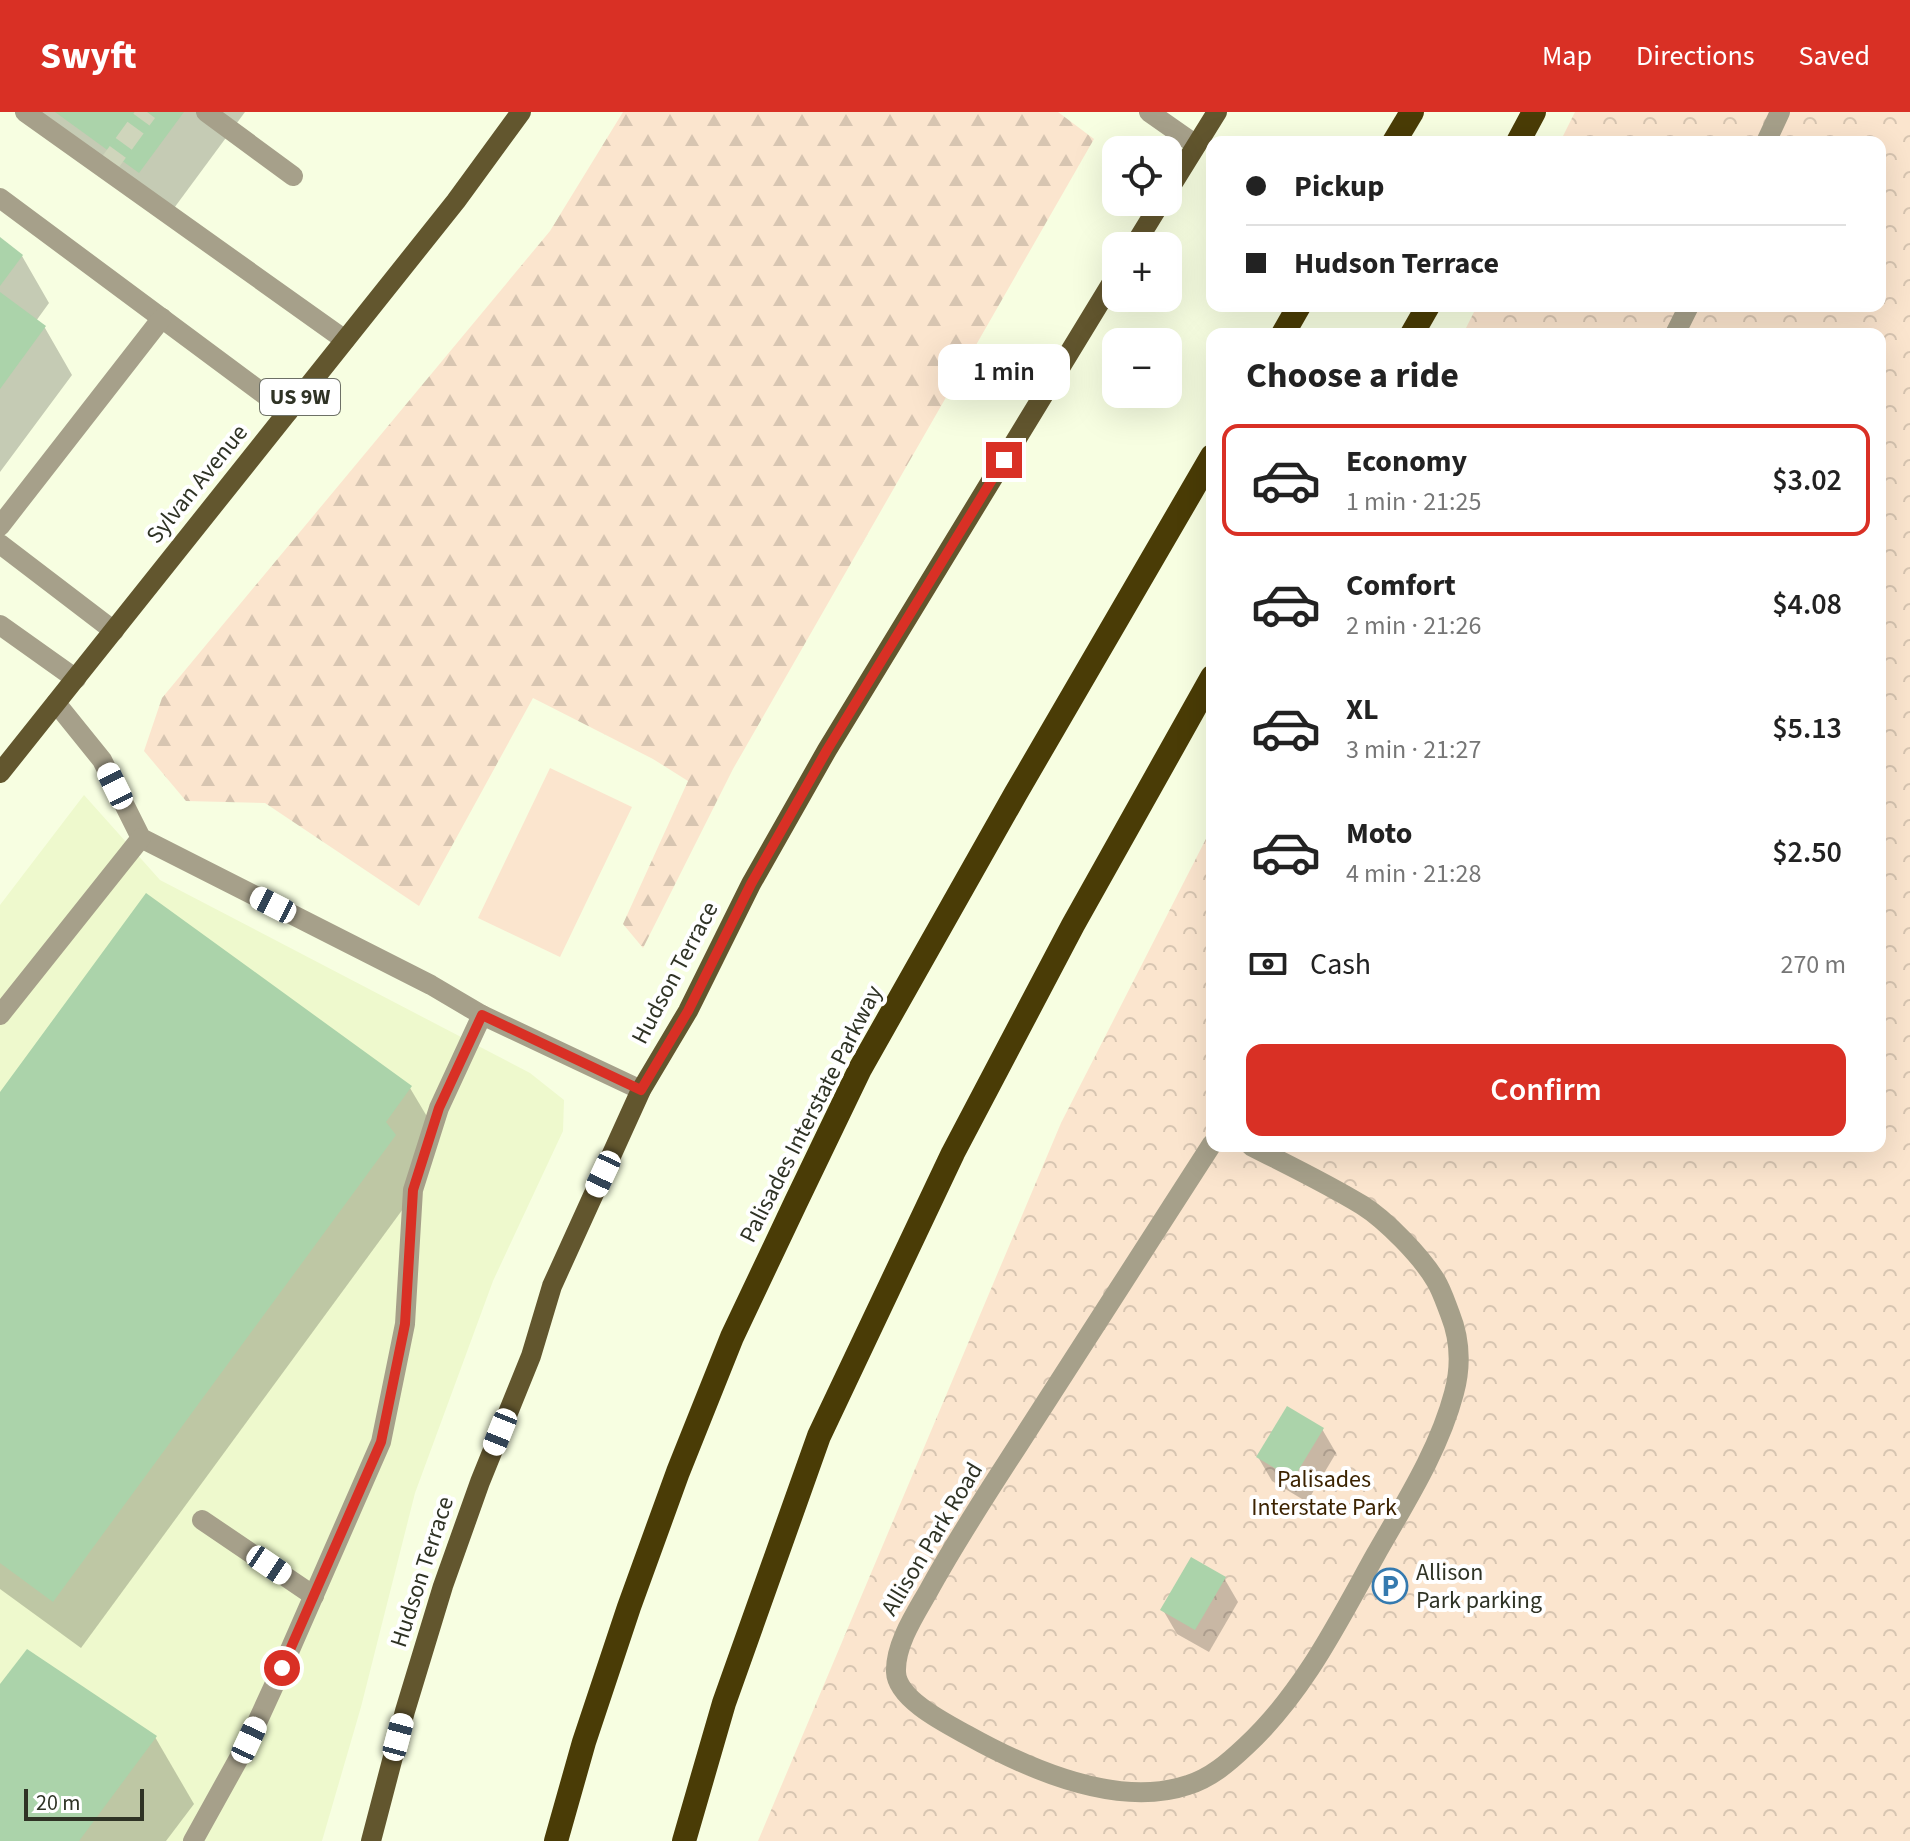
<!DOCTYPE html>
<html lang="en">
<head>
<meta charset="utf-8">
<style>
  :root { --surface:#fff; --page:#f2f2f2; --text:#222; --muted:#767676; --line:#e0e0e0; --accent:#d93025 }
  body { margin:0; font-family:"Source Sans 3",sans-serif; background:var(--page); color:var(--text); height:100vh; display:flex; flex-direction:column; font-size:30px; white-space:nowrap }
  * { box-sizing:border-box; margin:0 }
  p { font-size:26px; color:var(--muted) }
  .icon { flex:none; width:44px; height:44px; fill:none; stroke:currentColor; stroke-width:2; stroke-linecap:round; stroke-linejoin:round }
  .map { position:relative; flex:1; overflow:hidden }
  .panel { position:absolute; left:1206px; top:216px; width:680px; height:824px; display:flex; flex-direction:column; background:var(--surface); border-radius:16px; box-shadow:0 8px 32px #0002 }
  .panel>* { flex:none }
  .top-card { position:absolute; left:1206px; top:24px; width:680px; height:176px; border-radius:16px; box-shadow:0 8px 32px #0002; display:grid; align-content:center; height:176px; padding:0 40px; background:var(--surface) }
  .controls { position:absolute; left:1102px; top:24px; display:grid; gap:16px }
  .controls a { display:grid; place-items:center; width:80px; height:80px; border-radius:16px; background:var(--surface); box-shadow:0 8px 32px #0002; font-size:40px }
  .scale { position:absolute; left:24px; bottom:20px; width:120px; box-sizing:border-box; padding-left:8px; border:4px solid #2f3325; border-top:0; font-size:22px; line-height:28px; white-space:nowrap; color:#2f3325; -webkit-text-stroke:6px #fff; paint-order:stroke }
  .end { position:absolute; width:36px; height:36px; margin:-18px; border:10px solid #d93025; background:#fff; box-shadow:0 0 0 4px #fff }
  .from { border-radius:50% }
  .bubble { position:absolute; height:56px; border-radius:16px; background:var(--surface); box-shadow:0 8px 32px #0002; font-size:26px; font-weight:600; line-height:56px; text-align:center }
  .car { position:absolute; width:24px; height:48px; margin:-24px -12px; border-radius:10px; box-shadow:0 0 6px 2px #0007; background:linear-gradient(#fff 24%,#345 0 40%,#fff 0 76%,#345 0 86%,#fff 0) }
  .top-card b { display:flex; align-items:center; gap:28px; height:76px; font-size:30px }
  .top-card b+b { border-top:2px solid var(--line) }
  .top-card i { width:20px; height:20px; background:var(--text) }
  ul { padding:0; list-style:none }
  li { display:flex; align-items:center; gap:24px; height:112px; margin:0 16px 12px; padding:0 24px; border:4px solid transparent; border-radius:16px }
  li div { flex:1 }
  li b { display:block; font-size:30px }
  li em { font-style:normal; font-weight:600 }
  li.current { border-color:var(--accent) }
  li>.icon { width:72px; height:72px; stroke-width:1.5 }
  h2 { padding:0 40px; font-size:36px; line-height:96px }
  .pay { display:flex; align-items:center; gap:20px; height:88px; padding:0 40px; font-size:30px }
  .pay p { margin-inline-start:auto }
  .cta { display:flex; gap:16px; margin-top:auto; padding:16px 40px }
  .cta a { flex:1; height:92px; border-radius:16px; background:var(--accent); color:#fff; font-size:32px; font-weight:600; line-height:92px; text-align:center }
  header { display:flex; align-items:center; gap:48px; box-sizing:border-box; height:112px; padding:0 40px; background:var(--accent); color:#fff }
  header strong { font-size:38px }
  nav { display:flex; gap:44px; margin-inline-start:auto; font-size:28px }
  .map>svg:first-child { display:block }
  .built { fill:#eef9cd }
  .green { fill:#fbe5ce }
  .forest { fill:url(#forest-firs) }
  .park { fill:url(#park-crowns) }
  .shadow { fill:#0003 }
  .building { fill:#abd3aa }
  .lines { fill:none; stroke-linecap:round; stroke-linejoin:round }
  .minor-tunnel { stroke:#cfd5bb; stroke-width:20; stroke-dasharray:20 10; stroke-linecap:butt }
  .minor { stroke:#a6a08a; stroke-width:20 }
  .major { stroke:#62562e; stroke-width:20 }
  .highway { stroke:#4a3c06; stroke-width:24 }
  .route { stroke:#d93025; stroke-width:10 }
  .labels { text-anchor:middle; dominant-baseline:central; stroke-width:8; stroke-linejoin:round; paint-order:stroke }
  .shield { fill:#fff; stroke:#6d7066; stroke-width:2 }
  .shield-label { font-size:22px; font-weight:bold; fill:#2f3325 }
  .street-label { font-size:24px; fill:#2f3325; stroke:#fff }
  .park-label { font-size:24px; fill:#3c2301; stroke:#fff }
  .poi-label { font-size:24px; fill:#2f3325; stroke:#fff; text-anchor:start }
</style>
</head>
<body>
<header>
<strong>Swyft</strong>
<nav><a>Map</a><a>Directions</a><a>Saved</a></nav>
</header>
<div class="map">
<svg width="1910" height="1729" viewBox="0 0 1910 1729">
  <defs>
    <pattern id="forest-firs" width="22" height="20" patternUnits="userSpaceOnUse" patternTransform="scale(2)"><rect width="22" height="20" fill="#fbe5ce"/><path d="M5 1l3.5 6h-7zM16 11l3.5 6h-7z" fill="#d7c5b1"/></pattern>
    <pattern id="park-crowns" width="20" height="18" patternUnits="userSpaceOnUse" patternTransform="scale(2)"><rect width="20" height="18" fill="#fbe5ce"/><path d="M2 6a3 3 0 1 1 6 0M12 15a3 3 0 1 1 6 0" fill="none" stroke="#d7c5b1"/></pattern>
  </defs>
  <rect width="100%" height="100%" fill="#f7fee1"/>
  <!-- built -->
  <polygon class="built" points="84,683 160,768 530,961 564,988 563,1019 493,1169 415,1381 361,1595 322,1729 0,1729 0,793"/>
  <!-- green -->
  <polygon class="green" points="550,656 632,695 560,845 478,806"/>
  <!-- forest -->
  <polygon class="forest" points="623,0 1058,0 1094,27 733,657 643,836 623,812 688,669 653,647 533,586 419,794 265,691 186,689 144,639 162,586 550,119"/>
  <!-- park -->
  <polygon class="park" points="1575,0 1910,0 1910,1729 758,1729 1061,1011 1212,715 1212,1034 1880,1034 1880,222 1463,222 1477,194 1880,194 1880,30 1560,30"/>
  <!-- shadow -->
  <g class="shadow">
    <polygon points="20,0 245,0 166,107"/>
    <polygon points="0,128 22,144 49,191 36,209 45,216 72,263 0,360"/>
    <polygon points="410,976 438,1023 422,1071 81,1536 0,1477 0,984"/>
    <polygon points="1322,1317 1336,1341 1307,1390 1272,1369 1258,1345"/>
    <polygon points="1224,1466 1238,1490 1209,1540 1177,1522 1163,1498"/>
    <polygon points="0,1575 155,1625 194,1692 166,1729 0,1729"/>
  </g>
  <!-- building -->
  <g class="building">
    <polygon points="55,0 184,0 139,61"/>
    <polygon points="0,125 23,143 0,174"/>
    <polygon points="0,180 46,214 0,277"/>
    <polygon points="146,781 412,974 386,1010 396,1023 53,1490 0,1451 0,980"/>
    <polygon points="1287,1294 1324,1316 1293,1367 1256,1345"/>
    <polygon points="1191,1445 1226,1465 1195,1518 1160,1498"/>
    <polygon points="27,1537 157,1624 79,1729 0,1729 0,1572"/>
  </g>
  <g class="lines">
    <!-- minor-tunnel -->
    <polyline class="minor-tunnel" points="106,56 147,0"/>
    <!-- minor -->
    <g class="minor">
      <polyline points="25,0 345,228"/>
      <polyline points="206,0 293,64"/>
      <polyline points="1149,0 1196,33"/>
      <polyline points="1766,30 1780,0"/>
      <polyline points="0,86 288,300"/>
      <polyline points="1675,222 1689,194"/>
      <polyline points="0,414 162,206"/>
      <polyline points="0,432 114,519"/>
      <polyline points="0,513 76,567"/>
      <polyline points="56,591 102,648 141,726 431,873 482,903 439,996 413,1078 405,1212 381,1330 282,1556 249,1628 193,1729"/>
      <polyline points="0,903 141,726"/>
      <polyline points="482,903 641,978"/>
      <path d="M1212 1032C1151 1127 1089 1223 1028 1318 994 1371 959 1423 929 1478 916 1501 895 1532 896 1560 897 1587 945 1611 967 1623 1028 1657 1117 1697 1188 1673 1211 1666 1229 1650 1246 1634 1304 1580 1338 1510 1376 1442 1405 1391 1439 1338 1454 1281 1461 1255 1460 1227 1450 1202 1446 1192 1442 1179 1436 1169 1422 1145 1386 1108 1362 1093 1326 1071 1288 1053 1251 1034"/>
      <polyline points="202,1408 314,1484"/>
    </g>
    <!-- major -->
    <g class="major">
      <polyline points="1168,79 1217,0"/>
      <polyline points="1134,134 1161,90"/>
      <polyline points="0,661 456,89 521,0"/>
      <polyline points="371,1729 405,1599 443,1474 480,1370 531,1244 552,1174 641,978 688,899 751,772 827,638 1116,164"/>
    </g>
    <!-- highway -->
    <g class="highway">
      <polyline points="1394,30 1412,0"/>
      <polyline points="1518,30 1534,0"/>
      <polyline points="1283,222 1299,194"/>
      <polyline points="1412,222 1428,194"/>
      <polyline points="556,1729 584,1630 629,1495 678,1360 732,1225 795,1092 860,957 1016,681 1212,344"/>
      <polyline points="684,1729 724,1591 819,1324 953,1041 1073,813 1212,565"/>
    </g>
  </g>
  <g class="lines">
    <!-- route -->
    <polyline class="route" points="282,1556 381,1330 405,1212 413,1078 439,996 482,903 641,978 688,899 751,772 827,638 1004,348"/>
  </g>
  <!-- icons -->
  <defs>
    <g id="parking-ring" transform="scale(1.8)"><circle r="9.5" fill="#fff" stroke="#357aaf" stroke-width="1.5"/><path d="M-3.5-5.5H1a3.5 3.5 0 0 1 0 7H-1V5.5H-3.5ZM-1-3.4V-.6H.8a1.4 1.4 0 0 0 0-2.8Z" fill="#357aaf"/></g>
  </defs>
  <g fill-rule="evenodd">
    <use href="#parking-ring" x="1390" y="1474"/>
  </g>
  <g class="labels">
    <!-- shield labels -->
    <rect class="shield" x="260" y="267" width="80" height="36" rx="6"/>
    <g class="shield-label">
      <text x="300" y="285">US 9W</text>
    </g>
    <!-- street labels -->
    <g class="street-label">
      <text transform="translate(197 372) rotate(-51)">Sylvan Avenue</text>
      <text transform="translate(675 861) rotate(-62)">Hudson Terrace</text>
      <text transform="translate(811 1002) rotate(-63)">Palisades Interstate Parkway</text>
      <text transform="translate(932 1427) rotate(-59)">Allison Park Road</text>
      <text transform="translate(422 1460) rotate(-72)">Hudson Terrace</text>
    </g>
    <!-- park labels -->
    <g class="park-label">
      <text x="1324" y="1367">Palisades<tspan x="1324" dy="28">Interstate Park</tspan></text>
    </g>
    <!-- poi labels -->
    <g class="poi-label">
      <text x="1416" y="1460">Allison<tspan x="1416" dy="28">Park parking</tspan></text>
    </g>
  </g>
</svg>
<div class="controls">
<a><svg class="icon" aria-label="locate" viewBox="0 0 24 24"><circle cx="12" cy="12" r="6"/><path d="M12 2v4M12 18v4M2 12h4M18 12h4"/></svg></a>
<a>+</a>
<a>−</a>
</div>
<div class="scale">20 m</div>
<i class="end from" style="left:282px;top:1556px"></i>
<i class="end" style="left:1004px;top:348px"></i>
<div class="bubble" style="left:938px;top:232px;width:132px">1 min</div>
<i class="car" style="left:115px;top:674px;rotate:334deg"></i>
<i class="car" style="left:273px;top:793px;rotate:297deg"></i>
<i class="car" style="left:603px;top:1062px;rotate:205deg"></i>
<i class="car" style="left:500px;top:1320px;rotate:202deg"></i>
<i class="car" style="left:269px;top:1453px;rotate:124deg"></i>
<i class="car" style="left:398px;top:1625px;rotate:15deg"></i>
<i class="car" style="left:249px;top:1628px;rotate:25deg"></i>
<div class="top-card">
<b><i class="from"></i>Pickup</b>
<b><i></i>Hudson Terrace</b>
</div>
<section class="panel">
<h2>Choose a ride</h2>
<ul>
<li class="current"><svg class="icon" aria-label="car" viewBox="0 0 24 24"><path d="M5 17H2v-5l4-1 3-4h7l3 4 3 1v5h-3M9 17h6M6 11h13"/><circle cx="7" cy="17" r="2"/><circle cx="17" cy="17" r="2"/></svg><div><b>Economy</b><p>1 min · 21:25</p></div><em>$3.02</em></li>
<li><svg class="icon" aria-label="car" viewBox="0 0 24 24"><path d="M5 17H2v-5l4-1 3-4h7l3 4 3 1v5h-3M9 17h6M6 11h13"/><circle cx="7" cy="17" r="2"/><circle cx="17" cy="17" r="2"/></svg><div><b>Comfort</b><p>2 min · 21:26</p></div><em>$4.08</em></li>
<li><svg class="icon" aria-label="car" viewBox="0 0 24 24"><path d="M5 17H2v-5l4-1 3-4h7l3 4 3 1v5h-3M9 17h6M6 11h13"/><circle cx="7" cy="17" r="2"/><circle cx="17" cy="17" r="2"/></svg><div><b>XL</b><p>3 min · 21:27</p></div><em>$5.13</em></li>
<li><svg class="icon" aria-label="car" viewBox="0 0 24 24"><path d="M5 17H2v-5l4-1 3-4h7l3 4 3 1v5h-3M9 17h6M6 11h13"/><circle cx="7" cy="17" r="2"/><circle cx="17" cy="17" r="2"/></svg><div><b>Moto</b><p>4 min · 21:28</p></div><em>$2.50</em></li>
</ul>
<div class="pay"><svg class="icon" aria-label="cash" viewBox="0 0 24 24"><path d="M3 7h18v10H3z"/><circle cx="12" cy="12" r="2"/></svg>Cash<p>270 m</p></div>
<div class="cta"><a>Confirm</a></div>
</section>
</div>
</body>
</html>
